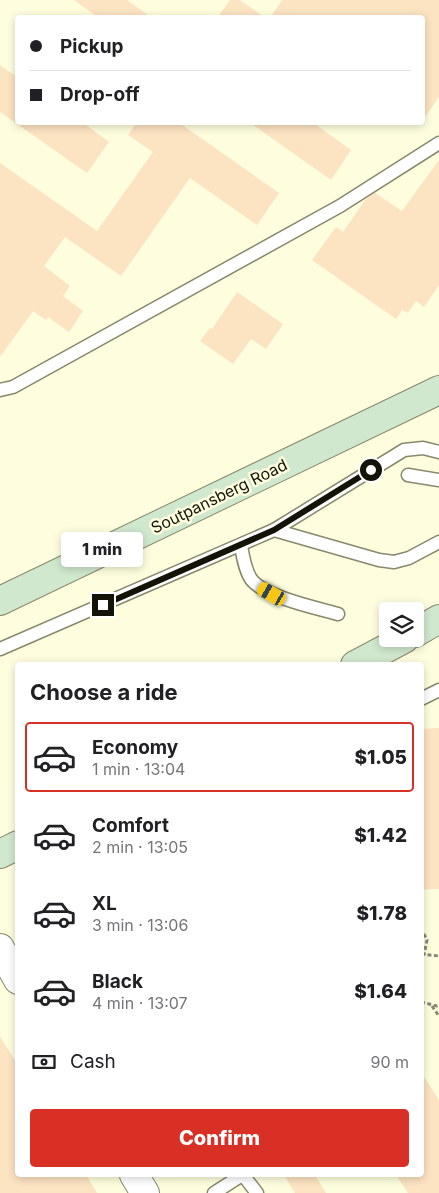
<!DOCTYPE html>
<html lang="en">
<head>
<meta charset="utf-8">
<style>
  :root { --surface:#fff; --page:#f6f6f6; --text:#202124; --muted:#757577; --line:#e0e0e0; --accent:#d93025 }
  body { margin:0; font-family:Inter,sans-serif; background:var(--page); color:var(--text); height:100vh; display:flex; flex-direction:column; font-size:19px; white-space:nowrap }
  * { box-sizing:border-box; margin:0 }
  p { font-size:16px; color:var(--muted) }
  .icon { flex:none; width:28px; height:28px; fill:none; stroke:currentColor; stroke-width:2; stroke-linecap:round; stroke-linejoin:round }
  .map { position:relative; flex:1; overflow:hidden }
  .side { position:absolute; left:15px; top:662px; width:409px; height:515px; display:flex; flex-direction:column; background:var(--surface); border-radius:5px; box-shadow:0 2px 8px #0003 }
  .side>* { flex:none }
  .top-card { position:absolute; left:15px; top:15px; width:410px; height:110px; border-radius:5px; box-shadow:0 2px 8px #0003; display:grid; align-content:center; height:110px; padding:0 15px; background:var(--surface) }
  .fabs { position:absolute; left:379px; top:602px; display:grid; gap:10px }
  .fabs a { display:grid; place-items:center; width:45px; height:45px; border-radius:5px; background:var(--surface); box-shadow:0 2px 8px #0003; font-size:25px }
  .end { position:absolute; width:22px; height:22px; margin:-11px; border:6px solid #131308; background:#fff; box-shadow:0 0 0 2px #fff }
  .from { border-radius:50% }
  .bubble { position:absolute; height:35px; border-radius:5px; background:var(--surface); box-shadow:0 2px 8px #0003; font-size:16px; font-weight:800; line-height:35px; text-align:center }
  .car { position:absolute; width:15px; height:30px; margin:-15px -8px; border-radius:6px; box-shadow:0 0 4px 1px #0007; background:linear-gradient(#f5c518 24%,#345 0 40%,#f5c518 0 76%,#345 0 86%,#f5c518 0) }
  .top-card b { display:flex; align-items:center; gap:18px; height:48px; font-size:19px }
  .top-card b+b { border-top:1px solid var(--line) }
  .top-card i { width:12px; height:12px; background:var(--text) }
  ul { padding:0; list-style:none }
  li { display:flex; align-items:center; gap:15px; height:70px; margin:0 10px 8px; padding:0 5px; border:2px solid transparent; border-radius:5px }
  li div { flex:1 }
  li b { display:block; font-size:19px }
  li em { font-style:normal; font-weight:800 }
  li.current { border-color:var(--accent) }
  li>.icon { width:45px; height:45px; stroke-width:1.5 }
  h2 { padding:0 15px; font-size:22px; line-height:60px }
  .pay { display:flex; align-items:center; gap:12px; height:55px; padding:0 15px; font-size:19px }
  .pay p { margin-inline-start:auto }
  .button { display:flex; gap:10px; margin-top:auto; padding:10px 15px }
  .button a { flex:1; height:58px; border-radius:5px; background:var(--accent); color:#fff; font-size:20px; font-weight:800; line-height:58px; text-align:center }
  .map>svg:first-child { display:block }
  .building { fill:#fce3c2 }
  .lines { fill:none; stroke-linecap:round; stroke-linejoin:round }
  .service-casing { stroke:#88886c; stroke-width:15 }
  .tertiary-casing { stroke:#88886c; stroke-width:30 }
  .secondary-casing { stroke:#88886c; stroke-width:30 }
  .path { stroke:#898974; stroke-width:3; stroke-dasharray:4 2.5; stroke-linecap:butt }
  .service { stroke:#fff; stroke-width:12 }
  .tertiary { stroke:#fff; stroke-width:28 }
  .secondary { stroke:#d0e8ce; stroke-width:28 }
  .route { stroke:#131308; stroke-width:6 }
  .labels { text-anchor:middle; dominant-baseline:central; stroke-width:5; stroke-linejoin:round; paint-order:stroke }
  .street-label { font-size:16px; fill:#131308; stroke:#fefedf }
</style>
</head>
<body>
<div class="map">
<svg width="439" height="1193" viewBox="0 0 439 1193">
  <rect width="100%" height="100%" fill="#fefedf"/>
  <!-- building -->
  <g class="building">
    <polygon points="74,0 127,0 152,18 99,18"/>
    <polygon points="230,0 240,0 265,18 217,18"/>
    <polygon points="282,0 439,0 439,97 422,121 422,18 270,18"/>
    <polygon points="0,65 18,78 18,122 82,122 109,142 87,173 0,112"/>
    <polygon points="137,122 178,122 279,193 257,225 190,178 121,276 65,237 44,266 70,286 63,296 83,311 69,332 48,317 46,320 33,311 0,357 0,163 97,231 153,152 128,135"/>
    <polygon points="249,122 312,122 351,150 331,180"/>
    <polygon points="439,160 439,285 424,307 416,301 408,313 402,310 396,319 312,260 336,227 343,232 366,199 375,193 402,211"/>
    <polygon points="237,292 283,324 266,349 251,339 233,364 200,341 210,328 212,329"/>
    <polygon points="439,728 439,889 421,890 421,729"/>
    <polygon points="0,1037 18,1065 18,1175 86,1175 97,1193 0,1193"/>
    <polygon points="421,1072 439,1100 439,1193 408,1193 396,1175 421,1175"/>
    <polygon points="284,1175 315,1175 326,1193 295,1193"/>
  </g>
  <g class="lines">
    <!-- service casing -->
    <g class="service-casing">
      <g id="service">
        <polyline points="0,390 13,387 340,206 439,143"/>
        <polyline points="408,475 439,480"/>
        <polyline points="274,530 379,560 394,562 409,558 439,542"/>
        <path d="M241 546C243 557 245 570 251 579 264 597 317 608 338 614"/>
        <polyline points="0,649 274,530 404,450 423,448 439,452"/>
        <polyline points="421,699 439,690"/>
        <polyline points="243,1175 257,1193"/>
        <polyline points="214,1193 242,1175"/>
      </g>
    </g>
    <!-- tertiary casing -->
    <g class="tertiary-casing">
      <g id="tertiary">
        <polyline points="0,948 18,980"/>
        <polyline points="134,1175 145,1193"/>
      </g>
    </g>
    <!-- secondary casing -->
    <g class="secondary-casing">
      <g id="secondary">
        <polyline points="0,601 439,390"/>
        <polyline points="415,633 439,619"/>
        <polyline points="355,665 404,639"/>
        <polyline points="0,854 18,845"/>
      </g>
    </g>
    <!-- path -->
    <g class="path">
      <polyline points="421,928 427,940 424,955"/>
      <polyline points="421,954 439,956"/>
      <polyline points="421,1002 437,1006 439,1005"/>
      <polyline points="432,1006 439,1016"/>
    </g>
    <!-- service -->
    <use href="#service" class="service"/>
    <!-- tertiary -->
    <use href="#tertiary" class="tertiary"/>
    <!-- secondary -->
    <use href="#secondary" class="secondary"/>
  </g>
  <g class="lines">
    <!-- route -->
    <polyline class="route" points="103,605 274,530 371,470"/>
  </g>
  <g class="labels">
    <!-- street labels -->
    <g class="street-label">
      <text transform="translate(219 496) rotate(-26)">Soutpansberg Road</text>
    </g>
  </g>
</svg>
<div class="fabs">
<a><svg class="icon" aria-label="layers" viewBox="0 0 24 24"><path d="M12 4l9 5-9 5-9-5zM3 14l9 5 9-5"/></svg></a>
</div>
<i class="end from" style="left:371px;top:470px"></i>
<i class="end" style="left:103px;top:605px"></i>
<div class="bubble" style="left:61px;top:532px;width:82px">1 min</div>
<i class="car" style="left:272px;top:594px;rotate:300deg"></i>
<div class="top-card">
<b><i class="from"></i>Pickup</b>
<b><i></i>Drop-off</b>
</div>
<section class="side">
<h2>Choose a ride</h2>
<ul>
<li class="current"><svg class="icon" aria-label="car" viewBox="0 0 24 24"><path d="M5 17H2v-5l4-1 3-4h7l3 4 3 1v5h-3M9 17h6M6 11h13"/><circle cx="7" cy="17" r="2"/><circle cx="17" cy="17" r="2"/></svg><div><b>Economy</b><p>1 min · 13:04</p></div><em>$1.05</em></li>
<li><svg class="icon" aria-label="car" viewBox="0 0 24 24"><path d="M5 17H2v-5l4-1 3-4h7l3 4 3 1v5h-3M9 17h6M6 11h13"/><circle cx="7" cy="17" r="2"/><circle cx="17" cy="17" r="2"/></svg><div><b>Comfort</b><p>2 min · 13:05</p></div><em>$1.42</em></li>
<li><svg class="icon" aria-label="car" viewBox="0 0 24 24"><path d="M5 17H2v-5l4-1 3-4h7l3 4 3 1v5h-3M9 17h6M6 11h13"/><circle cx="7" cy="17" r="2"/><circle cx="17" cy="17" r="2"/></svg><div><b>XL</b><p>3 min · 13:06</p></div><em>$1.78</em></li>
<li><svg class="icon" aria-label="car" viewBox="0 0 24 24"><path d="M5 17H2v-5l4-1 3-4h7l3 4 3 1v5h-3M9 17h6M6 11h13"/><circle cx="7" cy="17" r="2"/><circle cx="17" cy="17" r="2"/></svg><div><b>Black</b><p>4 min · 13:07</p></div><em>$1.64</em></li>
</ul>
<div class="pay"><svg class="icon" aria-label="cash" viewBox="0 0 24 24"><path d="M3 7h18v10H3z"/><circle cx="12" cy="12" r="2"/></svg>Cash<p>90 m</p></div>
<div class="button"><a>Confirm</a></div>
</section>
</div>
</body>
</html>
